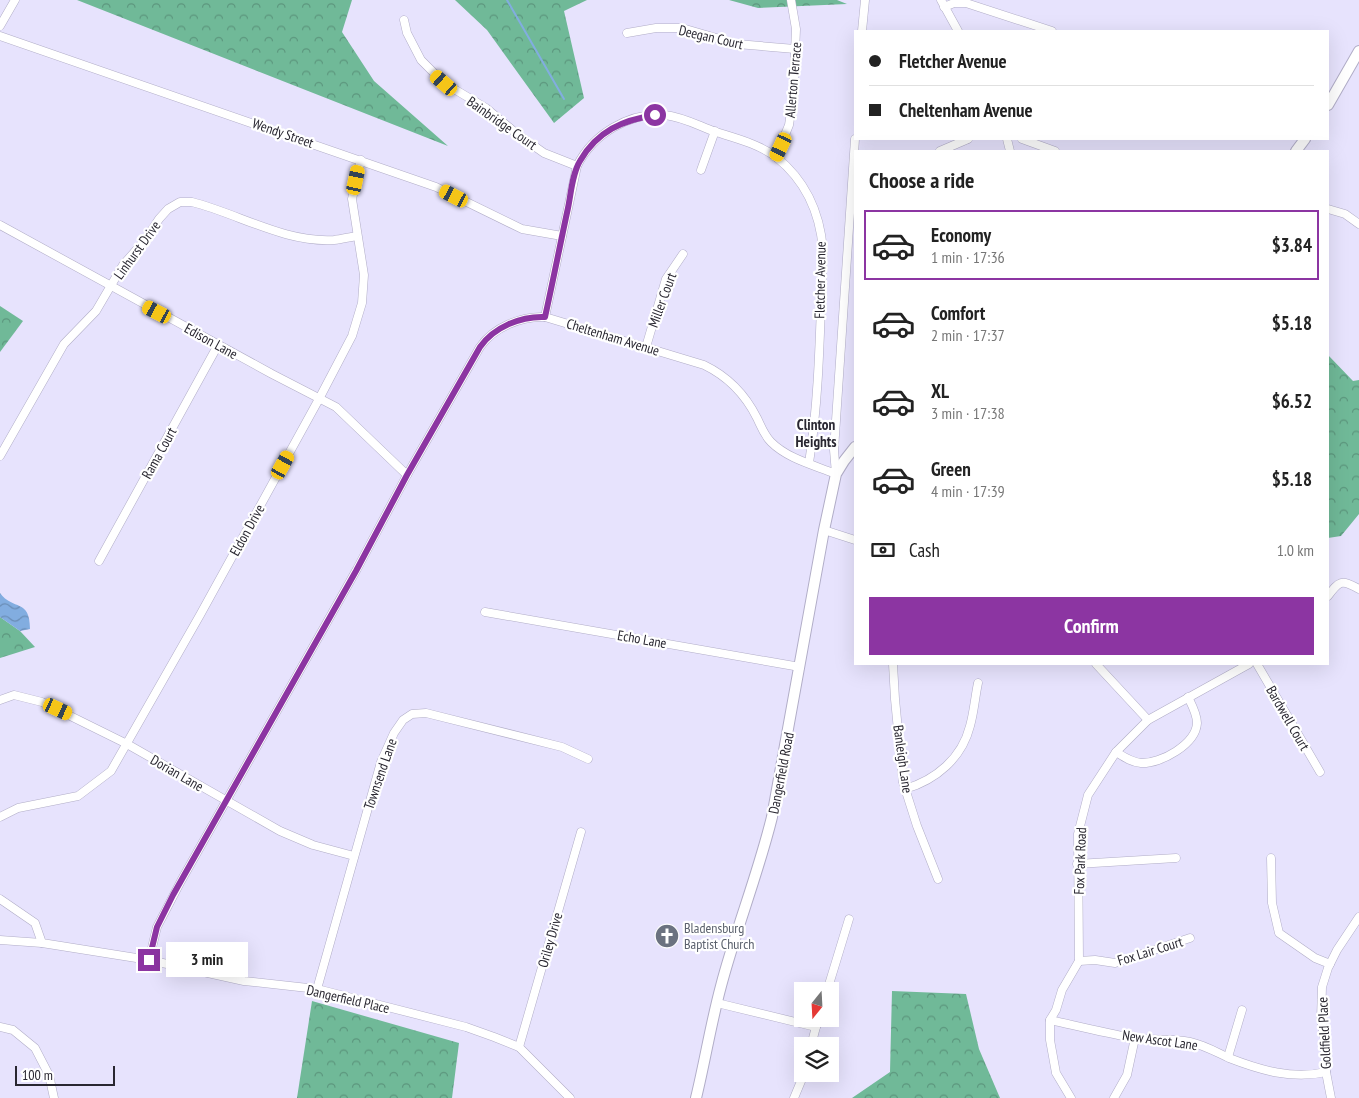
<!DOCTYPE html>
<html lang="en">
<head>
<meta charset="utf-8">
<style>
  :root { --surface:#fff; --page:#f2f2f2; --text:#222; --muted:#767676; --line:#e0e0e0; --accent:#8c35a2 }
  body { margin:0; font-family:"PT Sans Narrow",sans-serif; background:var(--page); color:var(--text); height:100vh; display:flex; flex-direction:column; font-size:19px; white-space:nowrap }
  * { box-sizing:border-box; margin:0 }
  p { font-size:16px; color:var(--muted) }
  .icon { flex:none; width:28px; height:28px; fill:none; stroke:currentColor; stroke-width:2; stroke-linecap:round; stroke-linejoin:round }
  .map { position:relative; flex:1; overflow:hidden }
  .side { position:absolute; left:854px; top:150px; width:475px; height:515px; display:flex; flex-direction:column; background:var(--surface); border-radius:0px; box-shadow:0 5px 20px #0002 }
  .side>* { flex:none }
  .banner { position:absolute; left:854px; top:30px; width:475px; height:110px; border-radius:0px; box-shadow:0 5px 20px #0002; display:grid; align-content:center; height:110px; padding:0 15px; background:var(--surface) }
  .needle { width:32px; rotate:198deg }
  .fabs { position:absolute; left:794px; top:982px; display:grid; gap:10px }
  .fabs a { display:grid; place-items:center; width:45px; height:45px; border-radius:0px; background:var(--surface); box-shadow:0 5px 20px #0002; font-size:25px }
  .scale { position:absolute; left:15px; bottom:12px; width:100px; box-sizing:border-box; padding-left:5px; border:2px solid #292731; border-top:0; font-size:14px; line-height:18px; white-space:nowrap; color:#292731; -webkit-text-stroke:4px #fff; paint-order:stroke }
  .end { position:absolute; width:22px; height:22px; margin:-11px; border:6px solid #8c35a2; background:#fff; box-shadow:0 0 0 2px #fff }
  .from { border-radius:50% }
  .bubble { position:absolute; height:35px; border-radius:0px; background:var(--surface); box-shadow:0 5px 20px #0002; font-size:16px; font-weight:700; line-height:35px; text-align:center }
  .car { position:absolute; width:15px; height:30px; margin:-15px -8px; border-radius:6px; box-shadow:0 0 4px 1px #0007; background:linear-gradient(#f5c518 24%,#345 0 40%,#f5c518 0 76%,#345 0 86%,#f5c518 0) }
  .banner b { display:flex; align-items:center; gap:18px; height:48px; font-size:19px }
  .banner b+b { border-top:1px solid var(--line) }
  .banner i { width:12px; height:12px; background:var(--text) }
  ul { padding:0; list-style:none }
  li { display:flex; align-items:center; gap:15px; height:70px; margin:0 10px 8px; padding:0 5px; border:2px solid transparent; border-radius:0px }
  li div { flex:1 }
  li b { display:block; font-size:19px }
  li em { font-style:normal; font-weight:700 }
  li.on { border-color:var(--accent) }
  li>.icon { width:45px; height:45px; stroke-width:1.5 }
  h2 { padding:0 15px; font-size:22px; line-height:60px }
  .pay { display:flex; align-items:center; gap:12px; height:55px; padding:0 15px; font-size:19px }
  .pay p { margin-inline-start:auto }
  .primary-button { display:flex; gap:10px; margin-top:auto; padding:10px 15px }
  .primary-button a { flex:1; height:58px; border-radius:0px; background:var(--accent); color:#fff; font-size:20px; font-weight:700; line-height:58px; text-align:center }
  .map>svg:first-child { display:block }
  .forest { fill:url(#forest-crowns) }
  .water { fill:url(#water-waves) }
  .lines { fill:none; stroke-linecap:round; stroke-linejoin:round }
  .stream { stroke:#82ade0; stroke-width:2 }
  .minor-casing { stroke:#b1adc7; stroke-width:9 }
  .tertiary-casing { stroke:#b1adc7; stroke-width:12 }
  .minor { stroke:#fff; stroke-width:8 }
  .tertiary { stroke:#fff; stroke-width:10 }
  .route { stroke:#8c35a2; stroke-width:6 }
  .labels { text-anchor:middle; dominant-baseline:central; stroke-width:4.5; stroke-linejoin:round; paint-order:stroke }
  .street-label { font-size:14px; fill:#292731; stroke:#fff }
  .worship-label { font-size:14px; fill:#5b616d; stroke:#fff; text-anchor:start }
  .neighbourhood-label { font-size:15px; font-weight:bold; fill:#292731; stroke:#fff }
</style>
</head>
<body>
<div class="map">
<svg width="1359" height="1098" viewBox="0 0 1359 1098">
  <defs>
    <pattern id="forest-crowns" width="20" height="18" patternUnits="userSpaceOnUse" patternTransform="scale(1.25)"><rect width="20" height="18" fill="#70b998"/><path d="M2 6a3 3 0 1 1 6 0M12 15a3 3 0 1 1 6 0" fill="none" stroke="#5c967d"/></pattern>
    <pattern id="water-waves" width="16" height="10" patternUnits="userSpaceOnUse" patternTransform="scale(1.25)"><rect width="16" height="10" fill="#82ade0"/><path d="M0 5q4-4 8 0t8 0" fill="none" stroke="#6a8db6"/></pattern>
  </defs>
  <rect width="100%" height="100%" fill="#e7e3fd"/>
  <!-- forest -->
  <g class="forest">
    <polygon points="77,0 352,0 342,32 374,81 448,146"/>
    <polygon points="455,0 587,0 564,11 584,98 554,123 487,30"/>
    <polygon points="729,0 837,0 847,4 758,8"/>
    <polygon points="0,306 23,321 0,352"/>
    <polygon points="1328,355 1353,381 1359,380 1359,514 1341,536 1328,538"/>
    <polygon points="0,617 20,631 35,647 0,658"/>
    <polygon points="892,991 966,994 979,1049 1000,1098 852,1098 890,1072"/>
    <polygon points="312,1001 459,1043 452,1098 297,1098"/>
  </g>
  <!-- water -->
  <path class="water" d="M0 593C13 611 30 598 30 629L20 631 0 617Z"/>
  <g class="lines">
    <!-- stream -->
    <polyline class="stream" points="507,0 564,99"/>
    <!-- minor casing -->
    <g class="minor-casing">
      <g id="minor">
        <polyline points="941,0 958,31"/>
        <polyline points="944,7 954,3 966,3 1052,31"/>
        <polyline points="404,20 407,33 421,60 444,83 486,108 517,134 544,153 577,166"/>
        <polyline points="0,26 15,0"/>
        <polyline points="862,31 865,0"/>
        <polyline points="627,33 656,28 682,28 737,44 795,49"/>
        <polyline points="0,36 436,187 522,229 562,236"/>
        <polyline points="1007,139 1010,151"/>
        <polyline points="1022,139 1055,151"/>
        <polyline points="940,151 968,139"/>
        <polyline points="776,157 789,125 793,99 796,29 791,0"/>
        <polyline points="701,170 715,131"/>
        <polyline points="1328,209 1345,214 1359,224"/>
        <polyline points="0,225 272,374 336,407 407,475"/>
        <path d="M545 317 577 166C593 134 629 112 665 115 683 117 699 126 716 132 735 138 759 144 776 157 805 180 820 213 823 250 820 320 820 393 809 463"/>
        <polyline points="646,347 666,279 683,254"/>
        <path d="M0 456 64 344 96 311 123 265 146 239 159 219 168 209 180 202H192C239 214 285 243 334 240 342 239 350 237 357 236"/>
        <polyline points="824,530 855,540"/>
        <polyline points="99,561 218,345"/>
        <path d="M1328 596C1339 581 1341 579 1359 589"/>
        <polyline points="485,612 800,667"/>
        <polyline points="893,664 895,699 903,782 917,826 938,879"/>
        <polyline points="1096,664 1148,720"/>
        <polyline points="1257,664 1320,772"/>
        <polyline points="0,700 14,695 42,702 127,744 280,831 313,845 354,856"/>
        <path d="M1116 752C1124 757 1131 762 1141 763 1161 764 1196 744 1197 723 1197 714 1192 705 1188 697"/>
        <path d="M905 789C936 780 962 758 970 726 974 712 975 697 978 683"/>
        <polyline points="0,817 18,808 78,796 111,771 200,615 319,399 352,336 362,303 364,275 352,199 361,160"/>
        <polyline points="1271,858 1272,903 1279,933 1315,958 1330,964"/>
        <polyline points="1077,864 1176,858"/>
        <polyline points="0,899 35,923 42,943 149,960 244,981 317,989 466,1027 494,1037 519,1047 570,1098"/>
        <polyline points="0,940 42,943"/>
        <path d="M149 960 157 927 181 881 357 569 407 475 480 347C494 327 521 316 545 317L704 365C729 377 745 394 757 418 761 426 764 435 771 442 788 459 814 465 836 474L834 450 855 139"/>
        <polyline points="1079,961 1095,960 1115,963 1190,938"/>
        <polyline points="317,989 381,762 394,733 403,720 412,714 426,713 562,747 588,759"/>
        <polyline points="827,991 849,919"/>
        <polyline points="717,1003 816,1027"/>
        <path d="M1050 1020C1077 1026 1105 1033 1133 1038 1152 1041 1171 1038 1190 1042 1204 1045 1216 1052 1229 1058 1260 1070 1293 1080 1326 1072"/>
        <polyline points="0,1027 13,1030 35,1048 49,1075 54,1098"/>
        <polyline points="811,1046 818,1019"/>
        <polyline points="519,1047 581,832"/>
        <polyline points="1228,1057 1242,1010"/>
        <polyline points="794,1098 804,1074"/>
        <polyline points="1071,1098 1056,1073 1050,1040 1050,1020 1056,1010 1062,990 1079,961 1078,834 1088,795 1116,752 1148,720 1249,664"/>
        <polyline points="1114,1098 1127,1075 1135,1038"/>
        <polyline points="1331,1098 1326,1072 1325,1041 1321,1020 1322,987 1328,968 1337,950 1359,917"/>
      </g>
    </g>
    <!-- tertiary casing -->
    <g class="tertiary-casing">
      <g id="tertiary">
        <polyline points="1328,105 1359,51"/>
        <polyline points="1296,151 1305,139"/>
        <path d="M696 1098C705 1061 711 1023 721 986 736 929 758 874 772 817L824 530 836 474 844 461 855 447"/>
      </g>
    </g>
    <!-- minor -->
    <use href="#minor" class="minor"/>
    <!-- tertiary -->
    <use href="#tertiary" class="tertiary"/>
  </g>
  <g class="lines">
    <!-- route -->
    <path class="route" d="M149 960 157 927 173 895 356 571 407 475 480 347C494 327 521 316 545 317 553 281 560 245 568 208 571 194 572 174 580 161 597 131 623 120 655 115"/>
  </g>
  <!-- icons -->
  <defs>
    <g id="church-disc" transform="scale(1.25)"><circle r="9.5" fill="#6b7280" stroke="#fff"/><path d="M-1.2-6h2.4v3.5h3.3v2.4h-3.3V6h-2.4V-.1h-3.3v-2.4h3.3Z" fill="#fff"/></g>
  </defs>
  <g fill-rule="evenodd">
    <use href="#church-disc" x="667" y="936"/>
  </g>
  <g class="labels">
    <!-- street labels -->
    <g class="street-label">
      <text transform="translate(711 37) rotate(13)">Deegan Court</text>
      <text transform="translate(793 80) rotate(-85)">Allerton Terrace</text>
      <text transform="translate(502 123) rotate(35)">Bainbridge Court</text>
      <text transform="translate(283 133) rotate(19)">Wendy Street</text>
      <text transform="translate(137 250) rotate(-54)">Linhurst Drive</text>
      <text transform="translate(820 280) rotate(-89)">Fletcher Avenue</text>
      <text transform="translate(662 300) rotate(-70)">Miller Court</text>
      <text transform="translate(613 337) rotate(17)">Cheltenham Avenue</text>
      <text transform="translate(211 341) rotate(29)">Edison Lane</text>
      <text transform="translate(159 453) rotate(-61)">Rama Court</text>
      <text transform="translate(247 530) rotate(-61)">Eldon Drive</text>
      <text transform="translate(642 639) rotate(10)">Echo Lane</text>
      <text transform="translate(1288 718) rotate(60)">Bardwell Court</text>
      <text transform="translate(903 759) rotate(82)">Banleigh Lane</text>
      <text transform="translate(177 773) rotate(30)">Dorian Lane</text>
      <text transform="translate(781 773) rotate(-79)">Dangerfield Road</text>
      <text transform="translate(380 774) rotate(-71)">Townsend Lane</text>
      <text transform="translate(1080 861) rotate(-88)">Fox Park Road</text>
      <text transform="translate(550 940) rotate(-74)">Oriley Drive</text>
      <text transform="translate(1150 951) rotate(-17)">Fox Lair Court</text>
      <text transform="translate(348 999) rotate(13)">Dangerfield Place</text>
      <text transform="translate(1324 1033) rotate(-93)">Goldfield Place</text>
      <text transform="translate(1160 1040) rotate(8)">New Ascot Lane</text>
    </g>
    <!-- worship labels -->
    <g class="worship-label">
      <text x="684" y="928">Bladensburg<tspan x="684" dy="16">Baptist Church</tspan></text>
    </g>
    <!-- neighbourhood labels -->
    <g class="neighbourhood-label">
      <text x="816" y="424">Clinton<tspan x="816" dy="17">Heights</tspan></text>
    </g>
  </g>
</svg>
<div class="fabs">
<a><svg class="needle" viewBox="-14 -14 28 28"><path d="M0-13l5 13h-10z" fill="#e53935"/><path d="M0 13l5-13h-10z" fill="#767676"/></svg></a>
<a><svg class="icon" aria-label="layers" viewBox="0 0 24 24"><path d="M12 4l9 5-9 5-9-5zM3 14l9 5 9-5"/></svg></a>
</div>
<div class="scale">100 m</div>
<i class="end from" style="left:655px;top:115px"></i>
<i class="end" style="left:149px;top:960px"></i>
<div class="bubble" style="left:166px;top:942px;width:82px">3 min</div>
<i class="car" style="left:444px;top:83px;rotate:311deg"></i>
<i class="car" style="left:781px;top:147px;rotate:205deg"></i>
<i class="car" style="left:356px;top:180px;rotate:12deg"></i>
<i class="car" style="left:454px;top:196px;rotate:297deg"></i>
<i class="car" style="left:157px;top:312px;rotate:298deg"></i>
<i class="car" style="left:283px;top:465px;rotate:29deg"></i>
<i class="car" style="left:58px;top:709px;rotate:115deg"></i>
<div class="banner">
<b><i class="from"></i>Fletcher Avenue</b>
<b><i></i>Cheltenham Avenue</b>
</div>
<section class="side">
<h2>Choose a ride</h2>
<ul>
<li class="on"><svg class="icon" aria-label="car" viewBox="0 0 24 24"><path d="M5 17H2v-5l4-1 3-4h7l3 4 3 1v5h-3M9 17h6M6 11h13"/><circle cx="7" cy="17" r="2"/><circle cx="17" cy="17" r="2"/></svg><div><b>Economy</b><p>1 min · 17:36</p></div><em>$3.84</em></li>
<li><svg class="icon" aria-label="car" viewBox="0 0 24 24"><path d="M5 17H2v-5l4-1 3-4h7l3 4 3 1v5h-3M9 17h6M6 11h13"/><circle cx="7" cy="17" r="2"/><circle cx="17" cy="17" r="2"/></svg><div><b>Comfort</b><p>2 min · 17:37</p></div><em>$5.18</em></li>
<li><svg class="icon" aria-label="car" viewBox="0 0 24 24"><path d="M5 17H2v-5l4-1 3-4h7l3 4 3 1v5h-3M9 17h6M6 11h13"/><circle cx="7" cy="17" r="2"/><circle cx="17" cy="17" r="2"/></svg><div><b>XL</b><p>3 min · 17:38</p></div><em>$6.52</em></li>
<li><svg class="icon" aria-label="car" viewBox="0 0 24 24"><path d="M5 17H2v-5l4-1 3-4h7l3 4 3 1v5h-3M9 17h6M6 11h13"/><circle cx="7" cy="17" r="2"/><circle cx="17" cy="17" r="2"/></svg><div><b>Green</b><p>4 min · 17:39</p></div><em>$5.18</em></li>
</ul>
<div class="pay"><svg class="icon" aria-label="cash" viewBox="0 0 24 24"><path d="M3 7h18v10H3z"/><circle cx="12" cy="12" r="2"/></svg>Cash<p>1.0 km</p></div>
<div class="primary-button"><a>Confirm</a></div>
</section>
</div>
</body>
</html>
